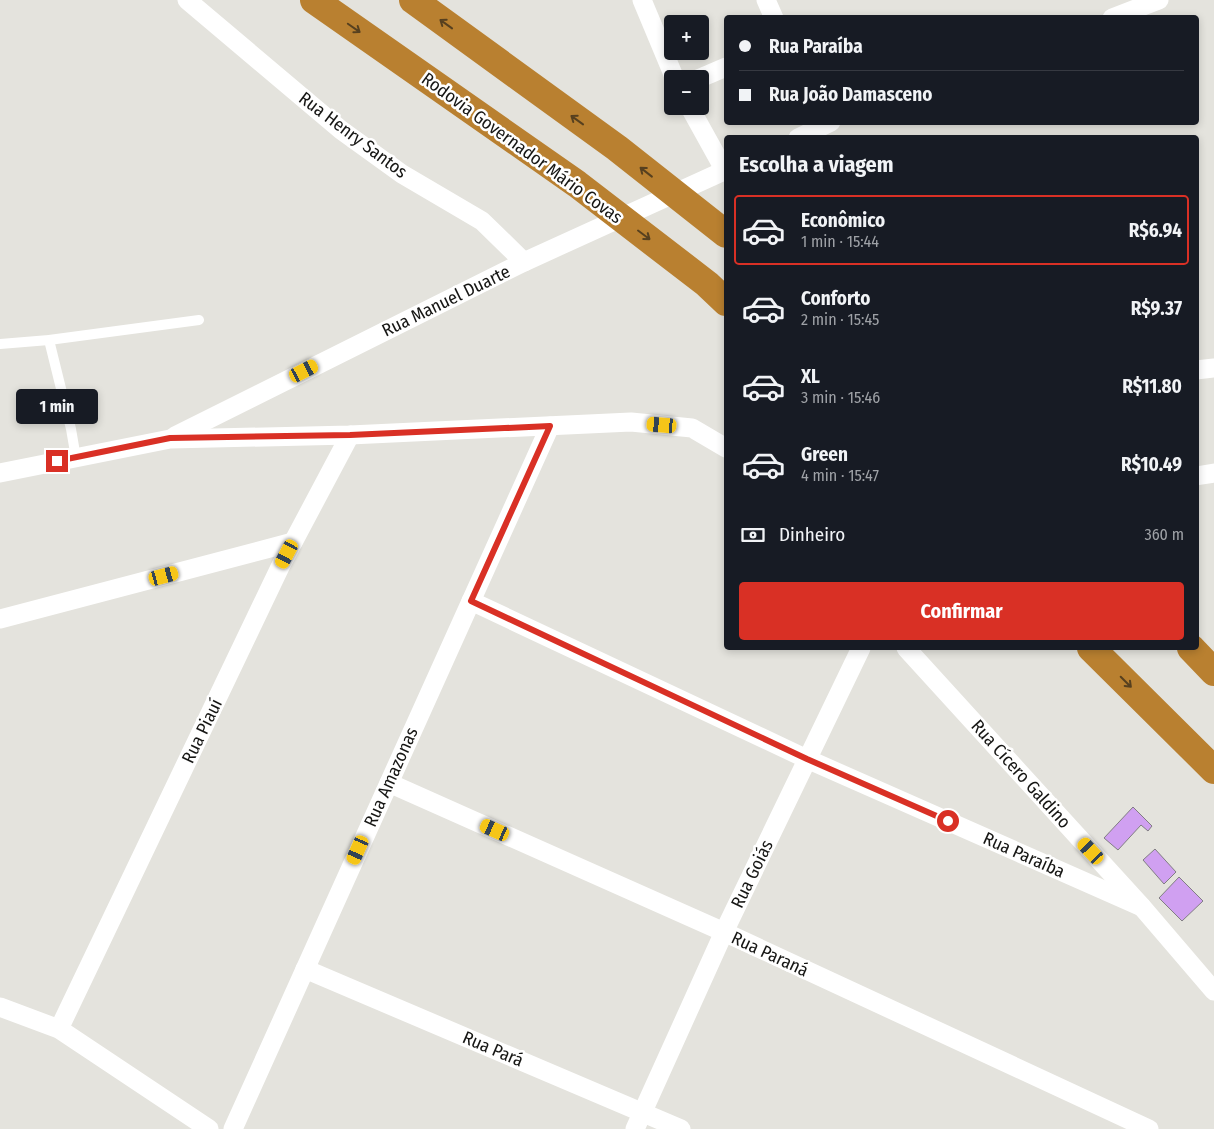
<!DOCTYPE html>
<html lang="pt">
<head>
<meta charset="utf-8">
<style>
  :root { --surface:#171b24; --page:#242831; --text:#f1f3f6; --muted:#9ea1a6; --line:#363941; --accent:#d93025 }
  body { margin:0; font-family:"Fira Sans Condensed",sans-serif; background:var(--page); color:var(--text); height:100vh; display:flex; flex-direction:column; font-size:19px; white-space:nowrap }
  * { box-sizing:border-box; margin:0 }
  p { font-size:16px; color:var(--muted) }
  .icon { flex:none; width:28px; height:28px; fill:none; stroke:currentColor; stroke-width:2; stroke-linecap:round; stroke-linejoin:round }
  .map { position:relative; flex:1; overflow:hidden }
  .details { position:absolute; left:724px; top:135px; width:475px; height:515px; display:flex; flex-direction:column; background:var(--surface); border-radius:5px; box-shadow:0 2px 8px #0003 }
  .details>* { flex:none }
  .top-card { position:absolute; left:724px; top:15px; width:475px; height:110px; border-radius:5px; box-shadow:0 2px 8px #0003; display:grid; align-content:center; height:110px; padding:0 15px; background:var(--surface) }
  .fabs { position:absolute; left:664px; top:15px; display:grid; gap:10px }
  .fabs a { display:grid; place-items:center; width:45px; height:45px; border-radius:5px; background:var(--surface); box-shadow:0 2px 8px #0003; font-size:25px }
  .end { position:absolute; width:22px; height:22px; margin:-11px; border:6px solid #d93025; background:#fff; box-shadow:0 0 0 2px #fff }
  .from { border-radius:50% }
  .bubble { position:absolute; height:35px; border-radius:5px; background:var(--surface); box-shadow:0 2px 8px #0003; font-size:16px; font-weight:700; line-height:35px; text-align:center }
  .car { position:absolute; width:15px; height:30px; margin:-15px -8px; border-radius:6px; box-shadow:0 0 4px 1px #0007; background:linear-gradient(#f5c518 24%,#345 0 40%,#f5c518 0 76%,#345 0 86%,#f5c518 0) }
  .top-card b { display:flex; align-items:center; gap:18px; height:48px; font-size:19px }
  .top-card b+b { border-top:1px solid var(--line) }
  .top-card i { width:12px; height:12px; background:var(--text) }
  ul { padding:0; list-style:none }
  li { display:flex; align-items:center; gap:15px; height:70px; margin:0 10px 8px; padding:0 5px; border:2px solid transparent; border-radius:5px }
  li div { flex:1 }
  li b { display:block; font-size:19px }
  li em { font-style:normal; font-weight:700 }
  li.current { border-color:var(--accent) }
  li>.icon { width:45px; height:45px; stroke-width:1.5 }
  h2 { padding:0 15px; font-size:22px; line-height:60px }
  .pay { display:flex; align-items:center; gap:12px; height:55px; padding:0 15px; font-size:19px }
  .pay p { margin-inline-start:auto }
  .primary-button { display:flex; gap:10px; margin-top:auto; padding:10px 15px }
  .primary-button a { flex:1; height:58px; border-radius:5px; background:var(--accent); color:#fff; font-size:20px; font-weight:700; line-height:58px; text-align:center }
  .map>svg:first-child { display:block }
  .building { fill:#d0a0f1; stroke:#817e83 }
  .lines { fill:none; stroke-linecap:round; stroke-linejoin:round }
  .lane { stroke:#fff; stroke-width:10 }
  .street { stroke:#fff; stroke-width:19 }
  .highway { stroke:#b98030; stroke-width:28 }
  .oneway { stroke:#57401f }
  .route { stroke:#d93025; stroke-width:6 }
  .labels { text-anchor:middle; dominant-baseline:central; stroke-width:5; stroke-linejoin:round; paint-order:stroke }
  .street-label { font-size:18px; fill:#161614; stroke:#fff }
</style>
</head>
<body>
<div class="map">
<svg width="1214" height="1129" viewBox="0 0 1214 1129">
  <rect width="100%" height="100%" fill="#e4e3dd"/>
  <!-- building -->
  <g class="building">
    <polygon points="1133,807 1152,826 1148,831 1141,825 1118,850 1104,838"/>
    <polygon points="1155,849 1176,872 1164,884 1143,860"/>
    <polygon points="1179,877 1203,901 1182,921 1159,898"/>
  </g>
  <g class="lines">
    <!-- lane -->
    <g class="lane">
      <polyline points="49,340 71,429 76,458"/>
      <polyline points="0,344 49,340 199,320"/>
    </g>
    <!-- street -->
    <g class="street">
      <polyline points="187,0 341,130 402,174 482,221 524,262"/>
      <polyline points="642,0 675,79"/>
      <polyline points="766,0 774,18"/>
      <polyline points="1112,18 1159,0"/>
      <polyline points="698,79 726,67"/>
      <polyline points="689,106 725,171"/>
      <polyline points="798,138 831,122"/>
      <polyline points="1196,370 1214,368"/>
      <polyline points="175,436 524,262 726,170"/>
      <polyline points="0,473 170,439 350,435 631,422 692,428 726,448"/>
      <polyline points="1196,476 1214,473"/>
      <polyline points="471,601 807,759 1142,907"/>
      <polyline points="0,619 293,542"/>
      <polyline points="906,648 1142,907 1214,991"/>
      <polyline points="389,783 724,932 1149,1129"/>
      <polyline points="305,969 681,1129"/>
      <polyline points="0,1007 59,1029 209,1129"/>
      <polyline points="59,1029 281,565 350,435"/>
      <polyline points="233,1129 550,426"/>
      <polyline points="635,1129 724,932 861,648"/>
    </g>
    <!-- highway -->
    <g class="highway">
      <polyline points="314,0 577,184 707,284 726,302"/>
      <polyline points="413,0 617,148 726,234"/>
      <polyline points="1091,648 1214,770"/>
      <polyline points="1191,648 1214,672"/>
    </g>
  </g>
  <!-- one-way arrows -->
  <defs><path id="oneway-shaft" d="M-6 0H5M1.5-3L5.5 0L1.5 3" fill="none" stroke-width="1.6" stroke-linecap="round" stroke-linejoin="round" transform="scale(1.25)"/></defs>
  <g class="oneway">
    <use href="#oneway-shaft" transform="translate(446 24) rotate(-144)"/>
    <use href="#oneway-shaft" transform="translate(354 28) rotate(35)"/>
    <use href="#oneway-shaft" transform="translate(577 120) rotate(-144)"/>
    <use href="#oneway-shaft" transform="translate(646 172) rotate(-142)"/>
    <use href="#oneway-shaft" transform="translate(644 235) rotate(37)"/>
    <use href="#oneway-shaft" transform="translate(1126 682) rotate(45)"/>
  </g>
  <g class="lines">
    <!-- route -->
    <polyline class="route" points="57,461 170,438 350,435 550,426 471,601 807,759 948,821"/>
  </g>
  <g class="labels">
    <!-- street labels -->
    <g class="street-label">
      <text transform="translate(353 135) rotate(37)">Rua Henry Santos</text>
      <text transform="translate(522 148) rotate(36)">Rodovia Governador Mário Covas</text>
      <text transform="translate(446 301) rotate(-26)">Rua Manuel Duarte</text>
      <text transform="translate(202 731) rotate(-64)">Rua Piauí</text>
      <text transform="translate(1021 774) rotate(48)">Rua Cícero Galdino</text>
      <text transform="translate(391 777) rotate(-66)">Rua Amazonas</text>
      <text transform="translate(1024 855) rotate(24)">Rua Paraíba</text>
      <text transform="translate(752 874) rotate(-64)">Rua Goiás</text>
      <text transform="translate(770 954) rotate(25)">Rua Paraná</text>
      <text transform="translate(493 1049) rotate(23)">Rua Pará</text>
    </g>
  </g>
</svg>
<div class="fabs">
<a>+</a>
<a>−</a>
</div>
<i class="end from" style="left:948px;top:821px"></i>
<i class="end" style="left:57px;top:461px"></i>
<div class="bubble" style="left:16px;top:389px;width:82px">1 min</div>
<i class="car" style="left:304px;top:371px;rotate:63deg"></i>
<i class="car" style="left:662px;top:425px;rotate:275deg"></i>
<i class="car" style="left:287px;top:554px;rotate:208deg"></i>
<i class="car" style="left:164px;top:576px;rotate:75deg"></i>
<i class="car" style="left:495px;top:830px;rotate:294deg"></i>
<i class="car" style="left:358px;top:850px;rotate:204deg"></i>
<i class="car" style="left:1091px;top:851px;rotate:317deg"></i>
<div class="top-card">
<b><i class="from"></i>Rua Paraíba</b>
<b><i></i>Rua João Damasceno</b>
</div>
<section class="details">
<h2>Escolha a viagem</h2>
<ul>
<li class="current"><svg class="icon" aria-label="car" viewBox="0 0 24 24"><path d="M5 17H2v-5l4-1 3-4h7l3 4 3 1v5h-3M9 17h6M6 11h13"/><circle cx="7" cy="17" r="2"/><circle cx="17" cy="17" r="2"/></svg><div><b>Econômico</b><p>1 min · 15:44</p></div><em>R$6.94</em></li>
<li><svg class="icon" aria-label="car" viewBox="0 0 24 24"><path d="M5 17H2v-5l4-1 3-4h7l3 4 3 1v5h-3M9 17h6M6 11h13"/><circle cx="7" cy="17" r="2"/><circle cx="17" cy="17" r="2"/></svg><div><b>Conforto</b><p>2 min · 15:45</p></div><em>R$9.37</em></li>
<li><svg class="icon" aria-label="car" viewBox="0 0 24 24"><path d="M5 17H2v-5l4-1 3-4h7l3 4 3 1v5h-3M9 17h6M6 11h13"/><circle cx="7" cy="17" r="2"/><circle cx="17" cy="17" r="2"/></svg><div><b>XL</b><p>3 min · 15:46</p></div><em>R$11.80</em></li>
<li><svg class="icon" aria-label="car" viewBox="0 0 24 24"><path d="M5 17H2v-5l4-1 3-4h7l3 4 3 1v5h-3M9 17h6M6 11h13"/><circle cx="7" cy="17" r="2"/><circle cx="17" cy="17" r="2"/></svg><div><b>Green</b><p>4 min · 15:47</p></div><em>R$10.49</em></li>
</ul>
<div class="pay"><svg class="icon" aria-label="cash" viewBox="0 0 24 24"><path d="M3 7h18v10H3z"/><circle cx="12" cy="12" r="2"/></svg>Dinheiro<p>360 m</p></div>
<div class="primary-button"><a>Confirmar</a></div>
</section>
</div>
</body>
</html>
